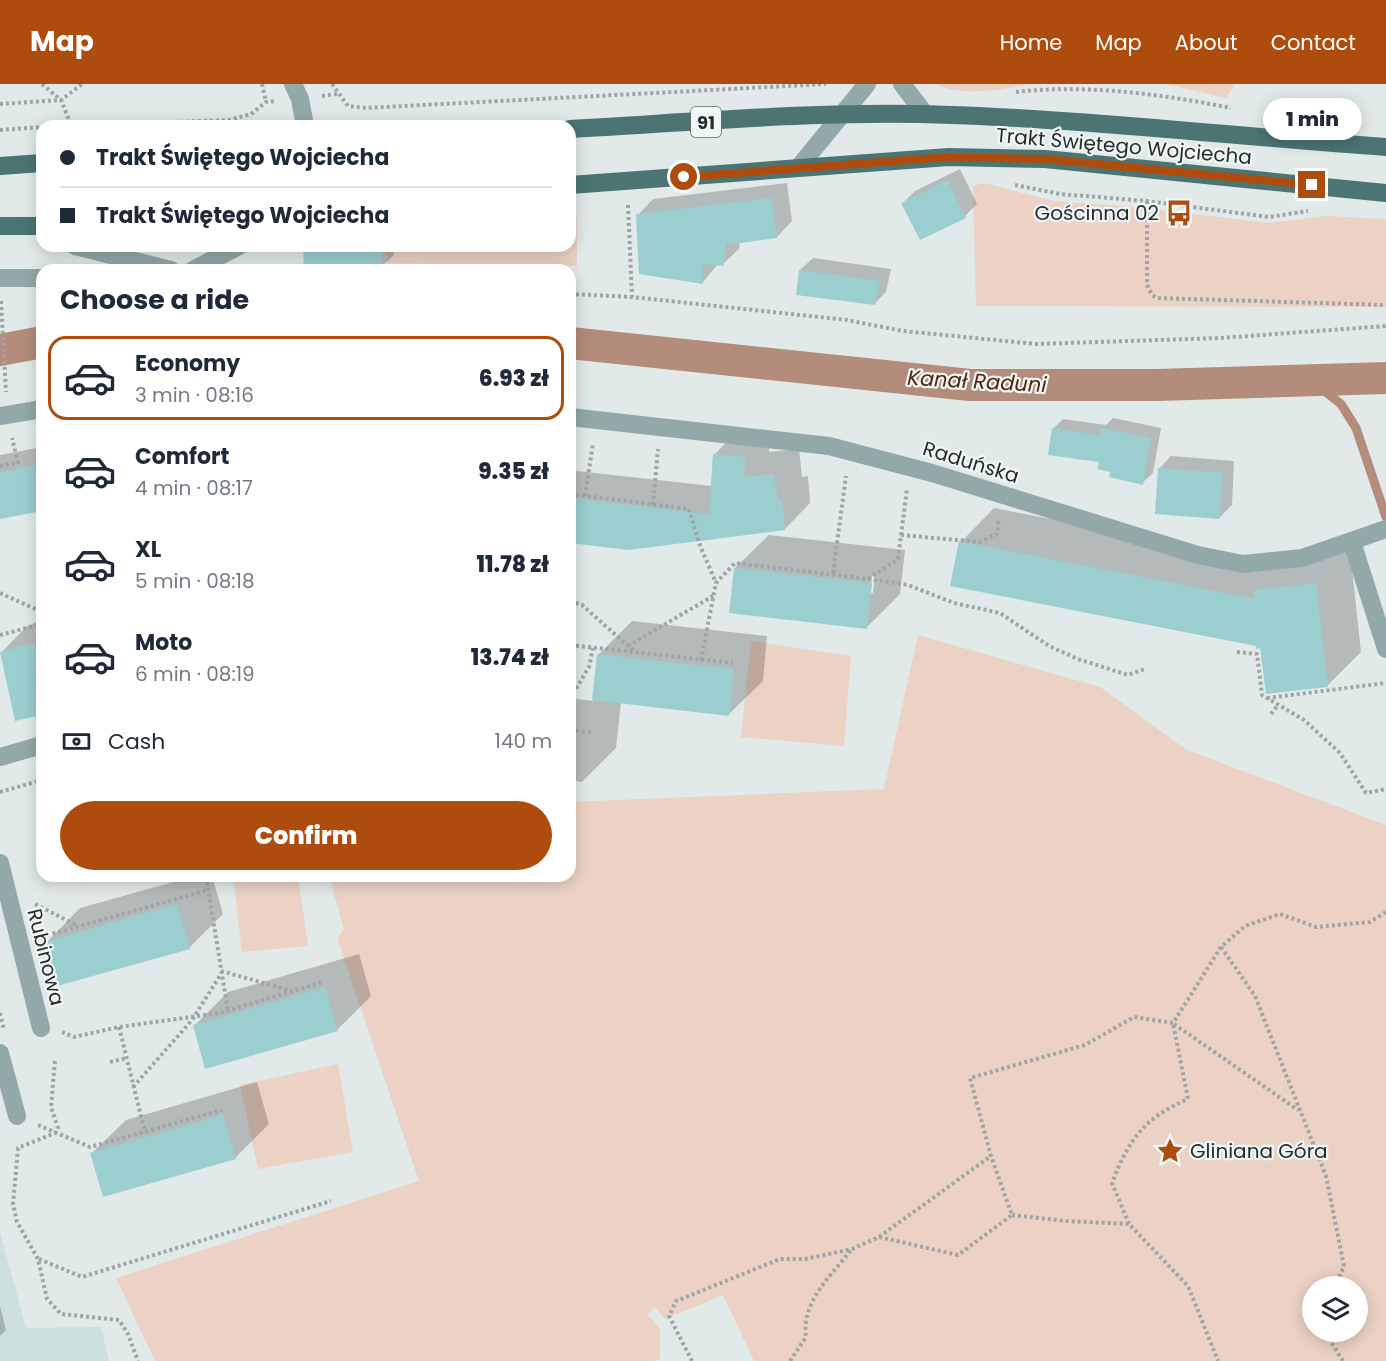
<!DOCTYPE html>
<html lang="en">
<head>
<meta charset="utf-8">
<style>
  :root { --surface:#fff; --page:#f2f2f3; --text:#1f2937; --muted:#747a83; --line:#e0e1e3; --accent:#ae4c0d }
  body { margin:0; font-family:Poppins,sans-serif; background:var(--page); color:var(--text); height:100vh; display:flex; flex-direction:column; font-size:22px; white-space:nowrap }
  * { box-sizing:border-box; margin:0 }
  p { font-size:20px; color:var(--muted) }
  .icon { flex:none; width:33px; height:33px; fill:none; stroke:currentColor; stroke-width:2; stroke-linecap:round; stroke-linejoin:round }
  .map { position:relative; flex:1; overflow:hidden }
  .side { position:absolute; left:36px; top:180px; width:540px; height:618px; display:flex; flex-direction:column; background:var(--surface); border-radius:18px; box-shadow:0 3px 15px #0003 }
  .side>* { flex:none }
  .hud { position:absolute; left:36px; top:36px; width:540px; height:132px; border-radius:18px; box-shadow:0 3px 15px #0003; display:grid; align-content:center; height:132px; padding:0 24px; background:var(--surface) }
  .controls { position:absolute; left:1302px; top:1192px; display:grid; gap:12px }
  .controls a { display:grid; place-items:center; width:66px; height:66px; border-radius:50%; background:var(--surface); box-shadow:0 3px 15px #0003; font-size:30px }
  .end { position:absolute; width:27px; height:27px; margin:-14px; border:8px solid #ae4c0d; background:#fff; box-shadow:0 0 0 3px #fff }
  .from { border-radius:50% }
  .bubble { position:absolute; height:42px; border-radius:21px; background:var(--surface); box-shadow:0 3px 15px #0003; font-size:20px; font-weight:800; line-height:42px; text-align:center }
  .hud b { display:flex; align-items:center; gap:21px; height:57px; font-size:22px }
  .hud b+b { border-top:2px solid var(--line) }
  .hud i { width:15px; height:15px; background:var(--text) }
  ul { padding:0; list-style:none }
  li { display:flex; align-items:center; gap:18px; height:84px; margin:0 12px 9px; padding:0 12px; border:3px solid transparent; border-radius:18px }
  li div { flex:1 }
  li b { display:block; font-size:22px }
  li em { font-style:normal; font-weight:800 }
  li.active { border-color:var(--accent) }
  li>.icon { width:54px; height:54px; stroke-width:1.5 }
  h2 { padding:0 24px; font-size:27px; line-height:72px }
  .pay { display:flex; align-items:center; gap:15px; height:66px; padding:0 24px; font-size:22px }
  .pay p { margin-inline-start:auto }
  .primary-button { display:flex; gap:12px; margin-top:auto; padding:12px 24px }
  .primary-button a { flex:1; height:69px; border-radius:36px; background:var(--accent); color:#fff; font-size:24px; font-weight:800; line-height:69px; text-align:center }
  header { display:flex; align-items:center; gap:36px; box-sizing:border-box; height:84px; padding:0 30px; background:var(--accent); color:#fff }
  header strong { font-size:28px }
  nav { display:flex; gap:33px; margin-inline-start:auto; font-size:21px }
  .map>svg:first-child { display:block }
  .built { fill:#cedfdf }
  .green { fill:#ecd2c5; fill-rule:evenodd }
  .shadow { fill:#0003; fill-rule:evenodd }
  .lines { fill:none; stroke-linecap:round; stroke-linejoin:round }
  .stream { stroke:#b38c7b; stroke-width:9 }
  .canal { stroke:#b38c7b; stroke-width:32 }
  .building { fill:#9bcece }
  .path { stroke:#9fa5a5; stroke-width:4; stroke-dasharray:3 3; stroke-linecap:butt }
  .minor { stroke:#93a8a8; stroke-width:18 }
  .major { stroke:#4b7473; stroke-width:18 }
  .route { stroke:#ae4c0d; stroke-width:8 }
  .labels { text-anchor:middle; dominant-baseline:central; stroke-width:4.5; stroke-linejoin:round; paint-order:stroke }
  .shield { fill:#eef6f6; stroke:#636868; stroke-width:1.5 }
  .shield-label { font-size:18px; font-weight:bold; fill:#282b2b }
  .street-label { font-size:20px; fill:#282b2b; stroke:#eef6f6 }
  .poi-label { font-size:20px; fill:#282b2b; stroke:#eef6f6; text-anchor:end }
  .water-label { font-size:21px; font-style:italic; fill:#572509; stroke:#eef6f6 }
</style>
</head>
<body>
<header>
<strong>Map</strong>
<nav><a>Home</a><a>Map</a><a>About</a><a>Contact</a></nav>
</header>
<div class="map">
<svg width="1386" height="1277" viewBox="0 0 1386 1277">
  <rect width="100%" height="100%" fill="#e1e9e9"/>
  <!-- built -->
  <polygon class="built" points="0,1148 26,1244 101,1243 109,1277 0,1277"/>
  <!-- green -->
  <g class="green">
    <path d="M936 0H1032C1002 5 964 14 936 0Z"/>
    <polygon points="1166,0 1235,0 1226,14"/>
    <polygon points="984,99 1054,117 1136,123 1269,139 1326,132 1386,135 1386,223 976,222 973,102"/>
    <polygon points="577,131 577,182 387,179 387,162 570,162 570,132"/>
    <path d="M918 551 1100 603 1187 666 1386 741V1277H754L723 1211 665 1235 654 1223 648 1231 660 1245V1275L654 1277H155L116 1194 419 1097 337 854 344 845 329 792H570V718L884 705ZM1312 1203H1358V1248H1312Z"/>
    <polygon points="751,557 851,572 844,662 741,653"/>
    <polygon points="233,792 298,792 308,862 242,868"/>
    <polygon points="338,980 353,1068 258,1085 240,1001"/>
  </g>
  <!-- shadow -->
  <g class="shadow">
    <polygon points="960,85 977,120 965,132 903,119 915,107"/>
    <polygon points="787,99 792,137 777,153 740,158 739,165 723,180 718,180 703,198 638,131 653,115"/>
    <polygon points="305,162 393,162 394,171 381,183"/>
    <polygon points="813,174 891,185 886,208 874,220 800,186"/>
    <polygon points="1113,334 1161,344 1153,389 1142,399 1112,386 1053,345 1063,335 1106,341"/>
    <polygon points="739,345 770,348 769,368 799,365 802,393 808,392 810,419 785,445 570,458 570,394 577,387 712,402 714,371"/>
    <polygon points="42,363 42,426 0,434 0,371"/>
    <polygon points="1171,372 1234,377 1232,421 1220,433 1159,385"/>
    <polygon points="994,424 1282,480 1350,466 1361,568 1328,601 1257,560 961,458"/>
    <path d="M769 451 905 466 900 510 866 544 735 484ZM872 492H875L873 509H870Z"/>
    <polygon points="42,536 42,629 41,629 1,569 27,542"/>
    <polygon points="632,537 767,552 763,597 729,630 621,618 616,664 582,698 570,696 570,614 593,617 598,571"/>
    <polygon points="195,792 212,792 223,830 190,863 58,900 47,858 80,824"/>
    <polygon points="359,870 371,912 337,946 194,942 228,908"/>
    <polygon points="257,998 269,1040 235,1074 92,1069 126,1036"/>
    <polygon points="0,1222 6,1246 0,1252"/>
  </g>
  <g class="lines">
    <!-- stream -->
    <polyline class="stream" points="1308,294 1341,320 1356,344 1386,433"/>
    <!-- canal -->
    <g class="canal">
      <polyline points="570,259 970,301 1157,301 1386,294"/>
      <polyline points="0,266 42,258"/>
    </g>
  </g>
  <!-- building -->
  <g class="building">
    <polygon points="947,96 966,134 920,156 901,119"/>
    <polygon points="772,114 777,154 726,161 724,182 703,180 703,200 639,190 636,130"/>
    <polygon points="303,162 382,162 382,185 304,186"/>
    <polygon points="799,186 880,197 875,221 796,211"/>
    <polygon points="1052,344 1099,351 1101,344 1151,354 1143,401 1109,393 1110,388 1097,385 1099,378 1048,371"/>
    <polygon points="713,370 746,373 744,393 774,390 778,417 783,417 785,446 628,466 570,459 570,414 709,430"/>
    <polygon points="42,380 42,427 0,435 0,388"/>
    <polygon points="1158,384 1223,389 1220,435 1155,430"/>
    <polygon points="959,457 1255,515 1254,506 1316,499 1328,603 1266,610 1260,564 1256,565 1256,562 950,502"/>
    <polygon points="734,484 872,499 867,545 729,529"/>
    <polygon points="42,557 42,594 34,595 42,631 15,637 0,568"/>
    <polygon points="597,570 734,585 729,632 592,616"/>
    <polygon points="177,820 190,865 57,902 45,858"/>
    <polygon points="325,903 338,947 205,985 193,941"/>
    <polygon points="223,1031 236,1075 103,1113 90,1069"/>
  </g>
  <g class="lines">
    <!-- path -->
    <g class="path">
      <polyline points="42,0 61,16 71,41"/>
      <polyline points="262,0 266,18"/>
      <polyline points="332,0 348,22 366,24 826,0"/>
      <path d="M1016 8C1086 0 1161 10 1231 24"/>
      <polyline points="322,12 337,10"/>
      <polyline points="0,20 61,16 82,0"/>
      <polyline points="60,42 229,36 251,30 266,18 276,17"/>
      <polyline points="0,46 42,43"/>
      <polyline points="1015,101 1060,110 1147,117 1269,133 1308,127"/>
      <polyline points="1147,117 1147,201 1152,211 1157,214 1386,221"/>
      <polyline points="628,121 632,213"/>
      <polyline points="570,210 632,213 847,236 903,247 1036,260 1220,254 1386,242"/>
      <polyline points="1,217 6,308"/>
      <polyline points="0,382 18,379 12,354"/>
      <polyline points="570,410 689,425 699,459 716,499"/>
      <polyline points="585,412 593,359"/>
      <polyline points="653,421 658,365"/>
      <polyline points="901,451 980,458 997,450 999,434"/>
      <polyline points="833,489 846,392"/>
      <polyline points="868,495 908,501 954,519 1000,529 1049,562 1078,575 1128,591 1145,585"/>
      <polyline points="0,509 42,528"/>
      <polyline points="570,517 582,521 635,568"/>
      <polyline points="0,551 42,540"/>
      <polyline points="570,561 733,579"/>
      <polyline points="628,562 713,512"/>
      <polyline points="1237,568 1257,570 1262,611 1304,636 1340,669 1366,709 1386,705"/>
      <polyline points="701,576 716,499 735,479 868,495 898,475 907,405"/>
      <polyline points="1267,614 1386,599"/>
      <polyline points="570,615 589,583 593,564"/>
      <polyline points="1271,630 1278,621"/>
      <polyline points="570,646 594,649"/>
      <polyline points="0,708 42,696"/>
      <polyline points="206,792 228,927"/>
      <polyline points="35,820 76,841"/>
      <polyline points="41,853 208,806"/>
      <polyline points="1221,863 1255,912 1326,1092 1344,1182 1335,1203"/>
      <polyline points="221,887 292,907"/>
      <polyline points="0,929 4,946"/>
      <polyline points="1174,940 1298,1026"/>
      <polyline points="119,943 145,1048"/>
      <polyline points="62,948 74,953 119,943 220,929 323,898"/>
      <polyline points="55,977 51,1023 58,1044 55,1049 18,1064 13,1120 17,1138 38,1175 47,1215 61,1230 119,1236 128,1250 138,1277"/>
      <polyline points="110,978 127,974"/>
      <polyline points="133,1003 192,936 221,890"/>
      <polyline points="38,1041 90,1063 222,1026"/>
      <polyline points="1012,1131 1066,1137 1129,1140 1188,1202 1218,1277"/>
      <path d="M1129 1140 1112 1099C1129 1055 1144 1034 1188 1015L1173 939"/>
      <polyline points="879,1153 991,1072"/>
      <polyline points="39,1175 82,1193 331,1117"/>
      <polyline points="1329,1248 1329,1255 1343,1277"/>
      <polyline points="692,1277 669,1232 676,1217 780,1175 805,1175 852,1165 879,1153 958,1171 1012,1131 991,1072 970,994 1085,961 1134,933 1173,939 1221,863 1245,842 1280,830 1316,843 1370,838 1386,828"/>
      <path d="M790 1277 806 1253C801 1218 831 1192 851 1166"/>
    </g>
    <!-- minor -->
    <g class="minor">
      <polyline points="293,0 300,15 305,42"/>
      <polyline points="902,0 925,30"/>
      <polyline points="798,84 867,0"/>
      <polyline points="75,162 171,186"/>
      <polyline points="193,186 239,162"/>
      <polyline points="0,194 42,194"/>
      <polyline points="0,332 42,325"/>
      <polyline points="570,333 829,362 932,389 1198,471 1243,480 1302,474 1386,445"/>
      <polyline points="1352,458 1386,565"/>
      <polyline points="0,673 42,661"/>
      <polyline points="0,779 41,944"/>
      <polyline points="0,969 17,1032"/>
    </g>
    <!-- major -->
    <g class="major">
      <path d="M570 45C697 38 824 26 951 31 1096 36 1241 53 1386 63"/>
      <polyline points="0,82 42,79"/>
      <polyline points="570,101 949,73 1045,75 1386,109"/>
      <polyline points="0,142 42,142"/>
    </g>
  </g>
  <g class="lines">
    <!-- route -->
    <polyline class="route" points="684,93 949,73 1045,75 1312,101"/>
  </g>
  <!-- icons -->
  <defs>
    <g id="bus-bare" transform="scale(2.07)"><path d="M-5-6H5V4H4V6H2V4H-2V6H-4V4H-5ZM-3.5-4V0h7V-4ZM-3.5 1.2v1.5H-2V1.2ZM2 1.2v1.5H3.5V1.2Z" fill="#ae4c0d" stroke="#eef6f6" stroke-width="2.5" paint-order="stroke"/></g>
    <g id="sight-bare" transform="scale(2.07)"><path d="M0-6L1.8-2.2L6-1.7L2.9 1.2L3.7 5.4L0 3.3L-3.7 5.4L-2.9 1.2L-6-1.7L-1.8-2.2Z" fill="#ae4c0d" stroke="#eef6f6" stroke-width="2.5" paint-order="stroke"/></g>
  </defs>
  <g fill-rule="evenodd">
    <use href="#bus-bare" x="1179" y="129"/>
    <use href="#sight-bare" x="1170" y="1067"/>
  </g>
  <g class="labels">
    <!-- shield labels -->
    <rect class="shield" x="691" y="23" width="30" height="30" rx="4.5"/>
    <g class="shield-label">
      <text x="706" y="38">91</text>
    </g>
    <!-- street labels -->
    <g class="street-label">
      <text transform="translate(1124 62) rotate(5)">Trakt Świętego Wojciecha</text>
      <text transform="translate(971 378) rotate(17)">Raduńska</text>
      <text transform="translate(46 873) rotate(76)">Rubinowa</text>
    </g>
    <!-- poi labels -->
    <g class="poi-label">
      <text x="1159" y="129">Gościnna 02</text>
      <text x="1190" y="1067" text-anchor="start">Gliniana Góra</text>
    </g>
    <!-- water labels -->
    <g class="water-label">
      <text transform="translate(977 297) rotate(3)">Kanał Raduni</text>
    </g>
  </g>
</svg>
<div class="controls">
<a><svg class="icon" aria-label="layers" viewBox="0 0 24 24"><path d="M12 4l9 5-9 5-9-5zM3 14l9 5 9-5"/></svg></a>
</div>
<i class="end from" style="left:684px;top:93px"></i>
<i class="end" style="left:1312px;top:101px"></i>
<div class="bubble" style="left:1263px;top:14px;width:99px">1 min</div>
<div class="hud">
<b><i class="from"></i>Trakt Świętego Wojciecha</b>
<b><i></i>Trakt Świętego Wojciecha</b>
</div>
<section class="side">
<h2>Choose a ride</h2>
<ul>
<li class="active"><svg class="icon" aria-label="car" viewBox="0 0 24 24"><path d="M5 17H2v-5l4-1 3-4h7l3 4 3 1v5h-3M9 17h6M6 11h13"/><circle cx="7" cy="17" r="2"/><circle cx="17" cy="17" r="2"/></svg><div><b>Economy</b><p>3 min · 08:16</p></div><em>6.93 zł</em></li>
<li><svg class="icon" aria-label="car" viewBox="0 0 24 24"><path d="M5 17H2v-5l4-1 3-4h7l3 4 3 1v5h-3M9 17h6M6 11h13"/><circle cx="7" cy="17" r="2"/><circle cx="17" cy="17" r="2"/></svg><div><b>Comfort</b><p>4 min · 08:17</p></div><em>9.35 zł</em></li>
<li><svg class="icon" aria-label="car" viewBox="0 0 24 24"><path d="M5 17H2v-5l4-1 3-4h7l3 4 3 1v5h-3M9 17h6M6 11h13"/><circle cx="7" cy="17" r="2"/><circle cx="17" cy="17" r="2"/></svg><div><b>XL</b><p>5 min · 08:18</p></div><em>11.78 zł</em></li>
<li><svg class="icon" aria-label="car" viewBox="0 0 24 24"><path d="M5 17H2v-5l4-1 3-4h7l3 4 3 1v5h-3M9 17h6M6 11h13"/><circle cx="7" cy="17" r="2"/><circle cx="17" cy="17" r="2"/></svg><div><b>Moto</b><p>6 min · 08:19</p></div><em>13.74 zł</em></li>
</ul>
<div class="pay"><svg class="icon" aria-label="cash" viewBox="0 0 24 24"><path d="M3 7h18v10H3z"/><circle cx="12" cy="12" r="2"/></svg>Cash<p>140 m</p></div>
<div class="primary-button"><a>Confirm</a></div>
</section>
</div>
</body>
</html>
